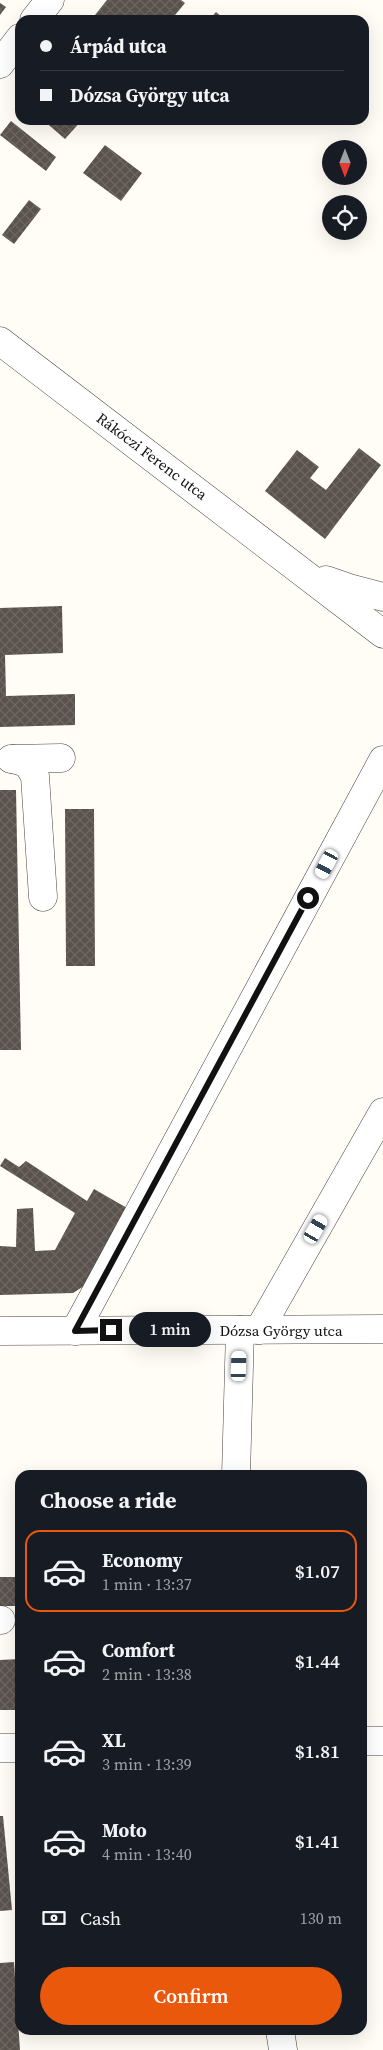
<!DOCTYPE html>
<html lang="en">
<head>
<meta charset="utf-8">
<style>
  :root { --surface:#171b24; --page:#20242c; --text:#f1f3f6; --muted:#9ea1a6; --line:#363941; --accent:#ea580c }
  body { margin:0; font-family:"Source Serif 4",serif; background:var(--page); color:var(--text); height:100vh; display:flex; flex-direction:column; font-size:19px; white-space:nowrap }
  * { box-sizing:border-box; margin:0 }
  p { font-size:16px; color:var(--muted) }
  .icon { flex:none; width:28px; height:28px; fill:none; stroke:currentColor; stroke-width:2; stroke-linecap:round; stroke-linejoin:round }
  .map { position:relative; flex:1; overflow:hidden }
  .side { position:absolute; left:15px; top:1470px; width:352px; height:565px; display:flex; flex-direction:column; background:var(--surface); border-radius:15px; box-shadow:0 5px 20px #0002 }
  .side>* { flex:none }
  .guide { position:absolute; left:15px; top:15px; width:354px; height:110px; border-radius:15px; box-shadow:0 5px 20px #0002; display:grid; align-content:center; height:110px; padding:0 25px; background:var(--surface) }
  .needle { width:32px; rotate:180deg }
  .controls { position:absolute; left:322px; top:140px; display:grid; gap:10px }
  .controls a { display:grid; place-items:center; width:45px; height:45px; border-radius:50%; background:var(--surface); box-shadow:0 5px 20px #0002; font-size:25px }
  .end { position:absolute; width:22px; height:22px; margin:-11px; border:6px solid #111; background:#fff; box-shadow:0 0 0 2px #fff }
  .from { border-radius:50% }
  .bubble { position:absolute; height:35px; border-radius:18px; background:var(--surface); box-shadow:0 5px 20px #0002; font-size:16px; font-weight:600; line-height:35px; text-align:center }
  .car { position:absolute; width:15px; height:30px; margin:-15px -8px; border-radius:6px; box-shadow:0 0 4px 1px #0007; background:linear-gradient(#fff 24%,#345 0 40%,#fff 0 76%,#345 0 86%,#fff 0) }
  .guide b { display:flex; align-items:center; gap:18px; height:48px; font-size:19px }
  .guide b+b { border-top:1px solid var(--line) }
  .guide i { width:12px; height:12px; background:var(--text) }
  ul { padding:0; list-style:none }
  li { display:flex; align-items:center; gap:15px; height:82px; margin:0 10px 8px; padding:0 15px; border:2px solid transparent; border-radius:15px }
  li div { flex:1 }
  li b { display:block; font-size:19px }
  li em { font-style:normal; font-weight:600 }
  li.selected { border-color:var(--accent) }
  li>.icon { width:45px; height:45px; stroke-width:1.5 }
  h2 { padding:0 25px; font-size:22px; line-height:60px }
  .pay { display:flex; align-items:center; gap:12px; height:55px; padding:0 25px; font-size:19px }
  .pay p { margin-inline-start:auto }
  .cta { display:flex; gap:10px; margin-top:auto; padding:10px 25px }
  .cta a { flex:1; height:58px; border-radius:30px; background:var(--accent); color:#fff; font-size:20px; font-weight:600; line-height:58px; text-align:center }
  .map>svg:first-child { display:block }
  .building { fill:url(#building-cross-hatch) }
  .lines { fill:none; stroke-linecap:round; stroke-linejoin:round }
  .minor-casing { stroke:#444; stroke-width:29 }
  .minor { stroke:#fff; stroke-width:28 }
  .route { stroke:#111; stroke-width:6 }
  .labels { text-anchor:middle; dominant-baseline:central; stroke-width:5; stroke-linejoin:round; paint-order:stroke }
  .street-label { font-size:15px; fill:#111; stroke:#fff }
</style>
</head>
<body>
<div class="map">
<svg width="383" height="2050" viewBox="0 0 383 2050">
  <defs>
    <pattern id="building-cross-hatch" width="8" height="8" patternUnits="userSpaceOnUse" patternTransform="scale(1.25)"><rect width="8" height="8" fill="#5a524d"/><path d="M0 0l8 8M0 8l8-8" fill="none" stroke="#6d6662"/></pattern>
  </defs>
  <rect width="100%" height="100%" fill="#fffdf5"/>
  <!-- building -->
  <g class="building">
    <polygon points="107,0 181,0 185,3 171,20 151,20 148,17 145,20 91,20"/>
    <polygon points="0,3 6,7 0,15"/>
    <polygon points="216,12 225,20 209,20"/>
    <polygon points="43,120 82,120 65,139"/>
    <polygon points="11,121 56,157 46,171 0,135"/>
    <polygon points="105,145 142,173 121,201 83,173"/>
    <polygon points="29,200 41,209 14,244 2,235"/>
    <polygon points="359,448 381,465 325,539 265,491 297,450 319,467 310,478 326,490"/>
    <polygon points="62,606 63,653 5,655 6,696 75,694 75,725 0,727 0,608"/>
    <polygon points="0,790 16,790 21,1050 0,1050"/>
    <polygon points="65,809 94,809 95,966 66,966"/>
    <polygon points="5,1158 19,1167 26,1161 87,1201 94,1189 127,1208 84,1286 73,1293 0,1295 0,1246 16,1247 17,1209 33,1208 35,1251 55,1250 75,1213 0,1166"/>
    <rect x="0" y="1577" width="20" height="29"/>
    <polygon points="20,1659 20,1710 0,1710 0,1660"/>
    <polygon points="0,1816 3,1816 12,1910 0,1911"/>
    <polygon points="14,1962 20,2050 0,2050 0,1963"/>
  </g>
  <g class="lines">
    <!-- minor casing -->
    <g class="minor-casing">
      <g id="minor">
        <polyline points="34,20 50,0"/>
        <polyline points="0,64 20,38"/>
        <polyline points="0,341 383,634"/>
        <polyline points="326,580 349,588 383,597"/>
        <polyline points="11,759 61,758"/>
        <polyline points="13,759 27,763 35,776 43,897"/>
        <polyline points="259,1330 383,1112"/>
        <polyline points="0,1331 383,1329"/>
        <polyline points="75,1331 383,760"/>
        <polyline points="236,1475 240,1330"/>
        <polyline points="0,1620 1,1620"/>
        <polyline points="362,1741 383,1741"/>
        <polyline points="0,1748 20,1748"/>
        <polyline points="280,2030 283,2050"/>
      </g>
    </g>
    <!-- minor -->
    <use href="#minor" class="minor"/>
  </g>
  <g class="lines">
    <!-- route -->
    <polyline class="route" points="111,1330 75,1331 308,898"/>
  </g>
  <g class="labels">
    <!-- street labels -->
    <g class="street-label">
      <text transform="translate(152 456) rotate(37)">Rákóczi Ferenc utca</text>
      <text x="281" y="1330">Dózsa György utca</text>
    </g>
  </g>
</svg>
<div class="controls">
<a><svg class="needle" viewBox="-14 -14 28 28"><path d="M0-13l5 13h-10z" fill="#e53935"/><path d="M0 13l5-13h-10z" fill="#9ea1a6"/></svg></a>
<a><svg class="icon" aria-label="locate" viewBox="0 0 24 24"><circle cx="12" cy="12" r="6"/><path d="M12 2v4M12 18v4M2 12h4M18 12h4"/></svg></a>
</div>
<i class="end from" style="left:308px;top:898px"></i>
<i class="end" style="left:111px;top:1330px"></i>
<div class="bubble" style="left:129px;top:1312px;width:82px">1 min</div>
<i class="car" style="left:327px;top:864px;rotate:208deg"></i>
<i class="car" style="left:316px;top:1229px;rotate:30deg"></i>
<i class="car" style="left:239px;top:1366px;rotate:2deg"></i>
<div class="guide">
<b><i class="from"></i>Árpád utca</b>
<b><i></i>Dózsa György utca</b>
</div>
<section class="side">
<h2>Choose a ride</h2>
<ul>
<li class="selected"><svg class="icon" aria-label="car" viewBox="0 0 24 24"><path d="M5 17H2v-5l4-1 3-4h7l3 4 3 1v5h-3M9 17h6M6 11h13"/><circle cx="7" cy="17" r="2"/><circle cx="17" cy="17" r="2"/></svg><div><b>Economy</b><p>1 min · 13:37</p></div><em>$1.07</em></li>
<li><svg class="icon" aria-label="car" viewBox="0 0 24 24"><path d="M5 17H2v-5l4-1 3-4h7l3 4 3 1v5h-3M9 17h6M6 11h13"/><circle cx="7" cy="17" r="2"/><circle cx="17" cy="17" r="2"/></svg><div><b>Comfort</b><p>2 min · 13:38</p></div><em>$1.44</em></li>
<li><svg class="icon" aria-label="car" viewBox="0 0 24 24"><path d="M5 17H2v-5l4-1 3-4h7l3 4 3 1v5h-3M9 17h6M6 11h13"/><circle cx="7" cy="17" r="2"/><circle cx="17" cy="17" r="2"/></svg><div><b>XL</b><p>3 min · 13:39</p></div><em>$1.81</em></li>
<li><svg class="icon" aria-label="car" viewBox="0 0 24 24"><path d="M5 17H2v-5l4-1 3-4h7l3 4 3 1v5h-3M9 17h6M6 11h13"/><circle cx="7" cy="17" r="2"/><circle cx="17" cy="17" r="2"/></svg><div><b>Moto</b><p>4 min · 13:40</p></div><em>$1.41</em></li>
</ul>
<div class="pay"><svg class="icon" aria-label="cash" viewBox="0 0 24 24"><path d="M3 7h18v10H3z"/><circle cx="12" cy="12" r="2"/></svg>Cash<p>130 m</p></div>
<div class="cta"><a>Confirm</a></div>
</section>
</div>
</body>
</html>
